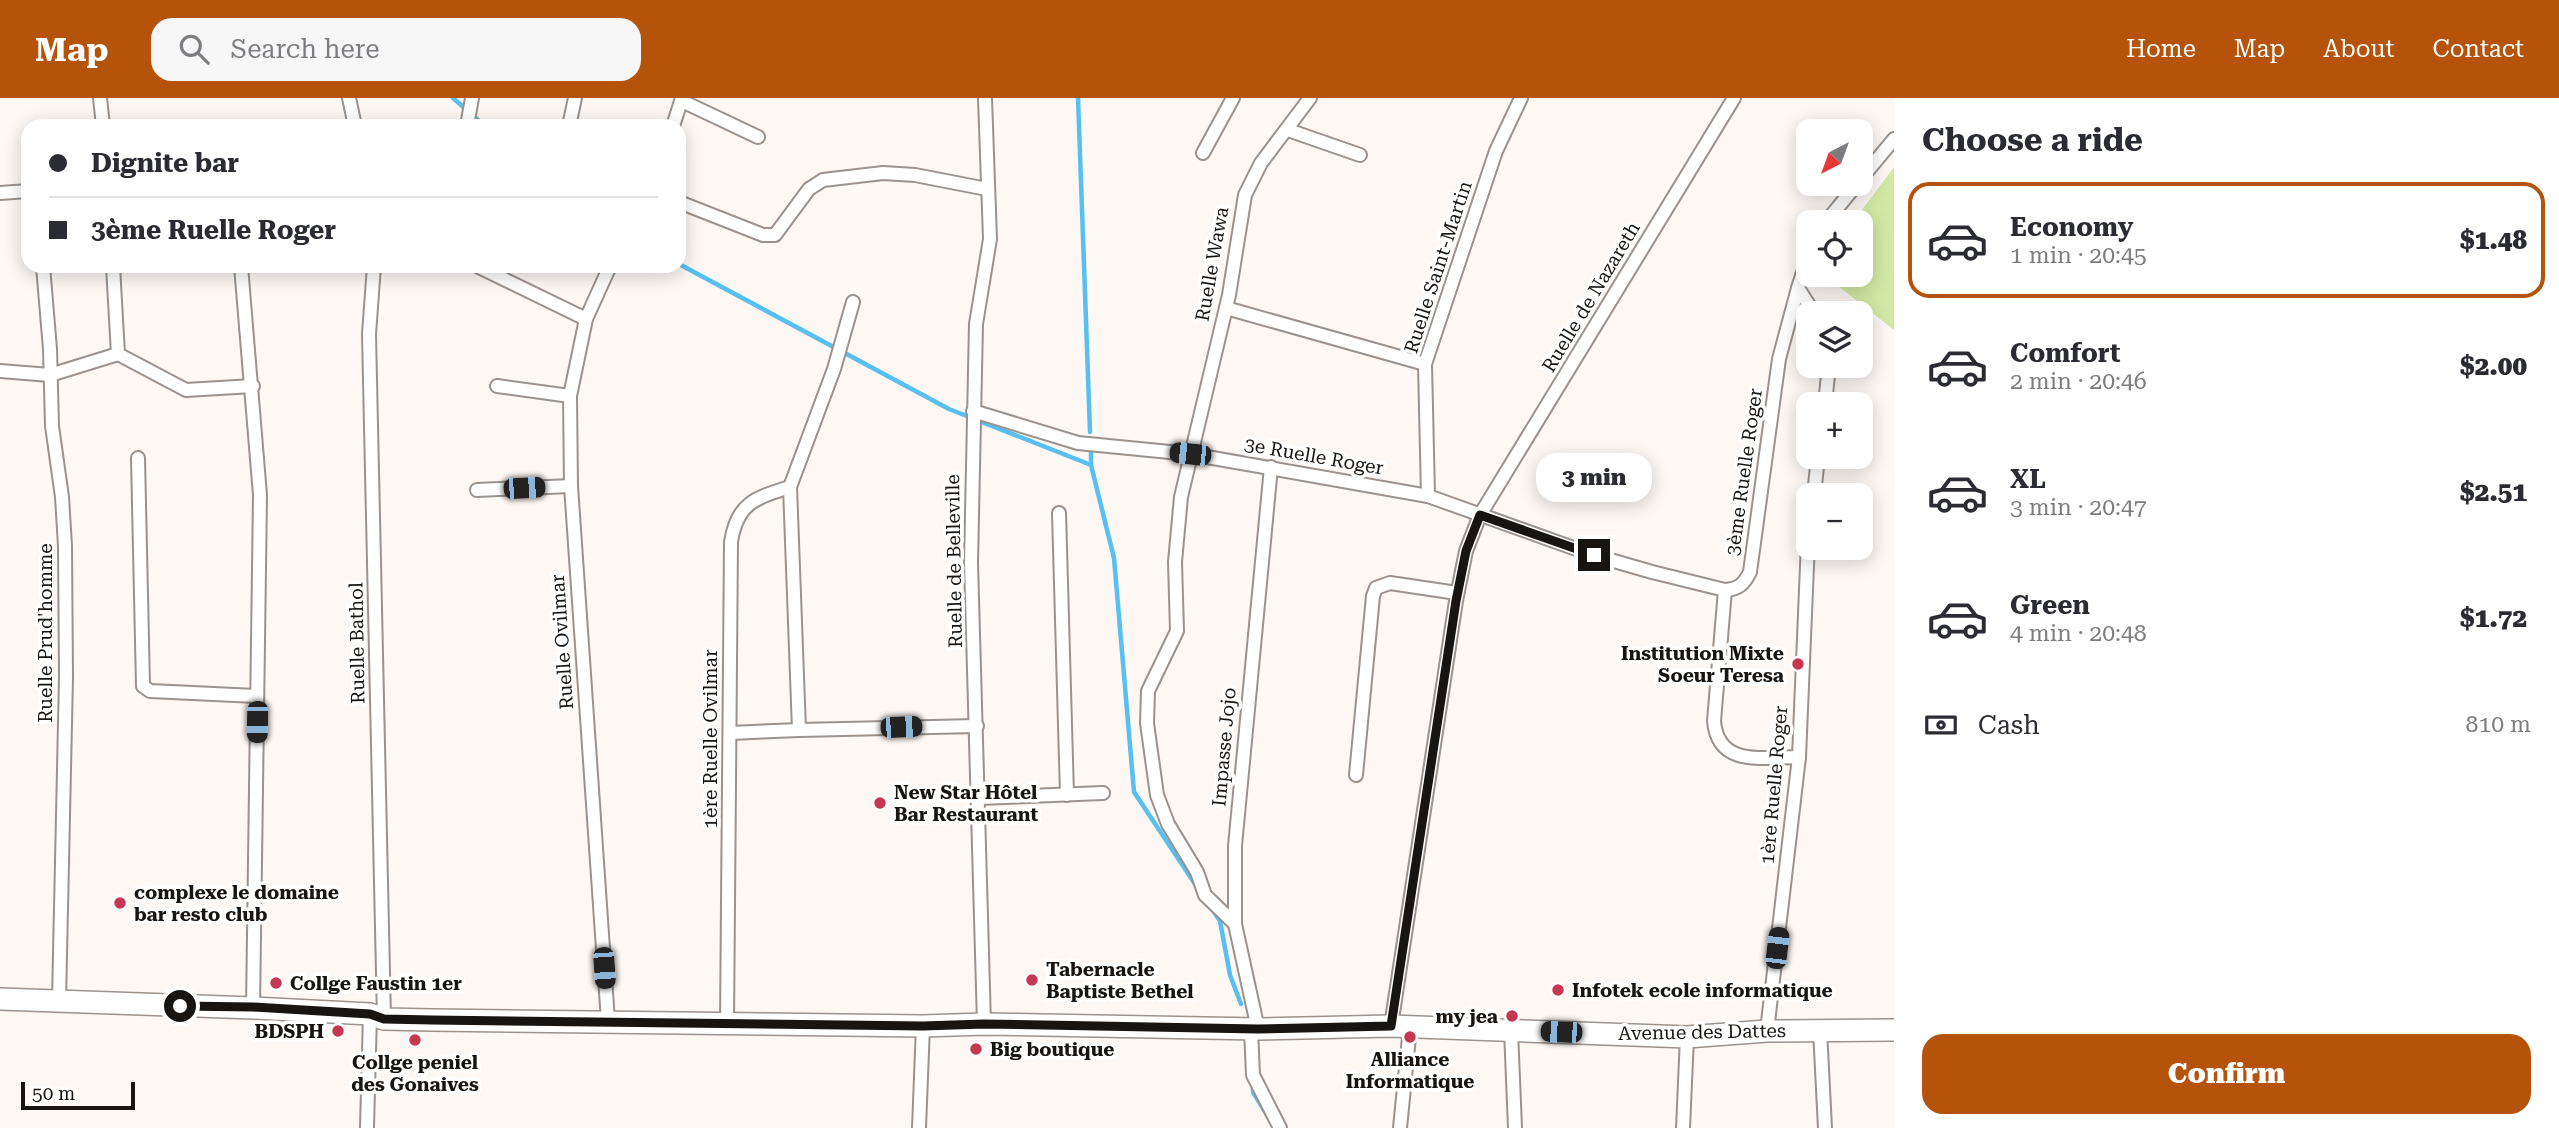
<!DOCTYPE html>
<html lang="en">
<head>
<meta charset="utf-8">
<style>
  :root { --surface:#fff; --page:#f7f7f7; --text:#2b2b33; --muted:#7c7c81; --line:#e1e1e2; --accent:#b45309 }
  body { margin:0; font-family:"Roboto Serif",serif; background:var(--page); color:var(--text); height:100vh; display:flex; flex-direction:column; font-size:26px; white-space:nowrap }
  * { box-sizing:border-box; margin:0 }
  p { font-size:23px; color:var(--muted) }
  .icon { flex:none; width:38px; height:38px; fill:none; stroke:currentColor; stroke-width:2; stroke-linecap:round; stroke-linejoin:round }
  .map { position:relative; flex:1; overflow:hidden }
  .drawer { display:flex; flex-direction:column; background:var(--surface); width:665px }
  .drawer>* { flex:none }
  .banner { position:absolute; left:21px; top:21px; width:665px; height:154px; border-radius:21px; box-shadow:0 4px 18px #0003; display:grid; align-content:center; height:154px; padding:0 28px; background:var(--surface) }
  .needle { width:46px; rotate:221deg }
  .tools { position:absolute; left:1796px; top:21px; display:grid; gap:14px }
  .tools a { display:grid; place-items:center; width:77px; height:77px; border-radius:14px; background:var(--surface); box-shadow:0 4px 18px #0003; font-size:35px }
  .scale { position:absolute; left:21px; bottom:18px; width:114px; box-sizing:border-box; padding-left:7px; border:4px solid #171412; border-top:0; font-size:19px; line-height:24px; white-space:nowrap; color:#171412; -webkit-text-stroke:5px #fff; paint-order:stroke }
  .end { position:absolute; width:32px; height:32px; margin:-16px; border:9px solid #171412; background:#fff; box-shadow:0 0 0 4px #fff }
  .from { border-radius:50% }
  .bubble { position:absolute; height:49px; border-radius:21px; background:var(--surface); box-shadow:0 4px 18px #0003; font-size:23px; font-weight:800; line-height:49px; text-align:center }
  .car { position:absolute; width:21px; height:42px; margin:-21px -10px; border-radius:9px; box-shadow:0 0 5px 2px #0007; background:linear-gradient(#222 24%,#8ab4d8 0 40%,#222 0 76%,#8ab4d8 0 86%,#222 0) }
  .banner b { display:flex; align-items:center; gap:24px; height:66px; font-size:26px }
  .banner b+b { border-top:2px solid var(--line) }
  .banner i { width:18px; height:18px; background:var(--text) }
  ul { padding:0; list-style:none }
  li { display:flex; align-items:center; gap:21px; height:116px; margin:0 14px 10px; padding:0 14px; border:4px solid transparent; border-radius:21px }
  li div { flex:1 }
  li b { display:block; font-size:26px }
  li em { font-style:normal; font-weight:800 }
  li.current { border-color:var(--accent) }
  li>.icon { width:63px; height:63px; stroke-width:1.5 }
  h2 { padding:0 28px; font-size:32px; line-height:84px }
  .pay { display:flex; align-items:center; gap:18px; height:77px; padding:0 28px; font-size:26px }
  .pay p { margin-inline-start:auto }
  .cta { display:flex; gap:14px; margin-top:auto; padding:14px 28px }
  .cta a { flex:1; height:80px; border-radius:21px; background:var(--accent); color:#fff; font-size:28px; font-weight:800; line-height:80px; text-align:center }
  header { display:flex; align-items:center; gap:42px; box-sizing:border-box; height:98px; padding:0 35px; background:var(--accent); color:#fff }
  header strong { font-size:33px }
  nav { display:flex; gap:38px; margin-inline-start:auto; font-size:24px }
  .search { width:490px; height:63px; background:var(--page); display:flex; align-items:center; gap:18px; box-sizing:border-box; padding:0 24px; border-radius:21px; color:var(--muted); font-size:26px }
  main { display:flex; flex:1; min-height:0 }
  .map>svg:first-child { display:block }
  .green { fill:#d3e8a4 }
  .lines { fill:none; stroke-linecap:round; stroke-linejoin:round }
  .stream { stroke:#57bff1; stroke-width:4.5 }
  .minor-casing { stroke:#9b928d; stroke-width:16 }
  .primary-casing { stroke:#9b928d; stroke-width:24 }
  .minor { stroke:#fff; stroke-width:12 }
  .primary { stroke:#fff; stroke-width:21 }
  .route { stroke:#171412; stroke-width:9 }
  .poi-dot { fill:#c73752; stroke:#fff; stroke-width:2.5 }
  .labels { text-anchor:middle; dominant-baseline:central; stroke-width:7; stroke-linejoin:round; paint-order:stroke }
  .street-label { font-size:19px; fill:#171412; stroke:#fff }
  .poi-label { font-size:19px; font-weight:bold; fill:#171412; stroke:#fff; text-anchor:start }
</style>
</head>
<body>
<header>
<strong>Map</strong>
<div class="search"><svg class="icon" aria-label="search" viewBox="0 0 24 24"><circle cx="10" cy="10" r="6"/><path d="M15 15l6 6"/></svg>Search here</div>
<nav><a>Home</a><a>Map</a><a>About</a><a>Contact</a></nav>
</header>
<main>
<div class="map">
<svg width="1894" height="1030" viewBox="0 0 1894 1030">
  <rect width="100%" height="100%" fill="#fef8f5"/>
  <!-- green -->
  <polygon class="green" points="1894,69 1894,232 1824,177 1860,177 1860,124 1853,124"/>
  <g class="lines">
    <!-- stream -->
    <g class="stream">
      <polyline points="453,0 485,28"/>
      <polyline points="1078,0 1090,334"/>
      <polyline points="679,166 949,311 1091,367"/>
      <polyline points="1091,354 1091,367 1114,460 1134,694 1197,789"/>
      <polyline points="1212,811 1220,823 1230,877 1241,906"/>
      <polyline points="1253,988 1253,994 1267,1017"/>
    </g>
    <!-- minor casing -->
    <g class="minor-casing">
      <g id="minor">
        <polyline points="100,0 103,28"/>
        <polyline points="349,0 355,28"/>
        <polyline points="682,3 758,39"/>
        <polyline points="467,28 472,0"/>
        <polyline points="569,28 575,0"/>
        <polyline points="673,28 682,0"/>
        <polyline points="1288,32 1360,57"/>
        <polyline points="1203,55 1233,0"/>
        <polyline points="1860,82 1894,41"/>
        <polyline points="0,95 28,93"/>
        <polyline points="679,104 763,137 775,137 809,91 823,82 883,75 915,77 987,91"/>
        <polyline points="1826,124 1857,86"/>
        <polyline points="1808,159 1798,190 1814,215"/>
        <polyline points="43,168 50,251 52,328 62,399 65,448 66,579 59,903"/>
        <polyline points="241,168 260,397 253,910"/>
        <polyline points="374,168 369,236 384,921"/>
        <polyline points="477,168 586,221"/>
        <polyline points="853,204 834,271 790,389 799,632 977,628"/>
        <polyline points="1226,210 1425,266"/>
        <polyline points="118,256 186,292 253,288"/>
        <polyline points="0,273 50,277 118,256 113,168"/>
        <polyline points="497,288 570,298"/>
        <polyline points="1825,306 1829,268"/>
        <path d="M973 313 1078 345 1190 356 1428 398 1593 457 1652 474 1725 492C1739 491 1744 486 1750 474L1779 261 1798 190"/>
        <polyline points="138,360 143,588 150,593 257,598"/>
        <polyline points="477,392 571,388"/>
        <polyline points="1814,397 1818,359"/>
        <polyline points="1428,398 1425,266 1496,53 1521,0"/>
        <polyline points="1059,415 1067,697"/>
        <path d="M1725 492 1714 623C1718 670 1764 659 1799 659"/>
        <polyline points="730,635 799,632"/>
        <polyline points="1356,677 1373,498 1376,490 1390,485 1457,495"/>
        <polyline points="979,700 1103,695"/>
        <polyline points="1235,826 1205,797 1197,774 1168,726 1157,697 1147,625 1148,593 1177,533 1175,464 1181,399 1229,197 1245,97 1261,65 1310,0"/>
        <polyline points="608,923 571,388 570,298 586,221 610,168"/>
        <path d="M727 926 731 444C737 405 755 400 790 389"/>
        <polyline points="984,926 971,465 976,226 990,141 985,0"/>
        <polyline points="1391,928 1456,503 1466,453 1480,417 1734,0"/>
        <polyline points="1251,931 1253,977 1280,1030"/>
        <polyline points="1258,931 1235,826 1235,748 1271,369"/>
        <polyline points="1511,932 1515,1030"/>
        <polyline points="1820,932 1825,1030"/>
        <polyline points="1767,933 1799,659 1808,444"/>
        <polyline points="367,1030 370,916"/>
        <polyline points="919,1030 923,928"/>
        <polyline points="1400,1030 1410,929"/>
        <polyline points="1683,1030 1687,939"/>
      </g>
    </g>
    <!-- primary casing -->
    <g class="primary-casing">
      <polyline id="primary" points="0,901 253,910 370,916 384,921 432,922 923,928 984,926 1258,931 1391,928 1687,939 1767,933 1894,932"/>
    </g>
    <!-- minor -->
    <use href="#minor" class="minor"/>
    <!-- primary -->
    <use href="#primary" class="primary"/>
  </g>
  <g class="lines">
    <!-- route -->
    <polyline class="route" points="180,908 253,909 370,916 384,921 432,922 923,928 984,926 1258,931 1391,928 1456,503 1466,453 1480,417 1594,457"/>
  </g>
  <!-- markers -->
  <g class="poi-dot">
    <circle cx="1798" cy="566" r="7"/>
    <circle cx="880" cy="705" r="7"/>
    <circle cx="120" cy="805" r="7"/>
    <circle cx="1032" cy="882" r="7"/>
    <circle cx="276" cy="885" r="7"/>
    <circle cx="1558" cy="892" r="7"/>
    <circle cx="1512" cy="918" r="7"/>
    <circle cx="338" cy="933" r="7"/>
    <circle cx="1410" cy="939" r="7"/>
    <circle cx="415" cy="942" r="7"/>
    <circle cx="976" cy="951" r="7"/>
  </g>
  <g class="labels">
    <!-- street labels -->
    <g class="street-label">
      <text transform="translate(1212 166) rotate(-80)">Ruelle Wawa</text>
      <text transform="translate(1438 169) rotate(-72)">Ruelle Saint-Martin</text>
      <text transform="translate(1591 199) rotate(-59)">Ruelle de Nazareth</text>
      <text transform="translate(1314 358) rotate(10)">3e Ruelle Roger</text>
      <text transform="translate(1744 374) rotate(-82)">3ème Ruelle Roger</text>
      <text transform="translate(954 463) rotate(-91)">Ruelle de Belleville</text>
      <text transform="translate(45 535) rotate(-90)">Ruelle Prud'homme</text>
      <text transform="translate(562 544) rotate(-94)">Ruelle Ovilmar</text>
      <text transform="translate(357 545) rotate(-91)">Ruelle Bathol</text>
      <text transform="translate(710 641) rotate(-90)">1ère Ruelle Ovilmar</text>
      <text transform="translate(1224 649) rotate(-85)">Impasse Jojo</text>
      <text transform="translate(1774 687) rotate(-85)">1ère Ruelle Roger</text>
      <text transform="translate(1702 934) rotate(-1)">Avenue des Dattes</text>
    </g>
    <!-- poi labels -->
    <g class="poi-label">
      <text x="1784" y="555" text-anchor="end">Institution Mixte<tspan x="1784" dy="22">Soeur Teresa</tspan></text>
      <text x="894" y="694">New Star Hôtel<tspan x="894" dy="22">Bar Restaurant</tspan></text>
      <text x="134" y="794">complexe le domaine<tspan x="134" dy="22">bar resto club</tspan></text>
      <text x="1046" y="871">Tabernacle<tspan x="1046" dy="22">Baptiste Bethel</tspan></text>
      <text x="290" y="885">Collge Faustin 1er</text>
      <text x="1572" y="892">Infotek ecole informatique</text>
      <text x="1498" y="918" text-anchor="end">my jea</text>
      <text x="324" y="933" text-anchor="end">BDSPH</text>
      <text x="990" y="951">Big boutique</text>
      <text x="1410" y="961" text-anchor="middle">Alliance<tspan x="1410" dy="22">Informatique</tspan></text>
      <text x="415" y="964" text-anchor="middle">Collge peniel<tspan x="415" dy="22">des Gonaives</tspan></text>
    </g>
  </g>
</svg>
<div class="tools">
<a><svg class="needle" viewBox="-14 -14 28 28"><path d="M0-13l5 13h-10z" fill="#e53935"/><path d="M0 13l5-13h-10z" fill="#7c7c81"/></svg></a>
<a><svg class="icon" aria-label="locate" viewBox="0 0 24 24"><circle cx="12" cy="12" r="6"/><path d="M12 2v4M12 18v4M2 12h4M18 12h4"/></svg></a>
<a><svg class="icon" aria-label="layers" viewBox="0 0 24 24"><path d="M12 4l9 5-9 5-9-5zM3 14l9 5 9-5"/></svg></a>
<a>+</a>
<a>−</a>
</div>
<div class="scale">50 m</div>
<i class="end from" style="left:180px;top:908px"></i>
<i class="end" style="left:1594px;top:457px"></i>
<div class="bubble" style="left:1536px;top:355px;width:116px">3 min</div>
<i class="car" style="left:1190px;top:356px;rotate:276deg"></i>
<i class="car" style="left:524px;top:390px;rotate:87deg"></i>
<i class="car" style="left:257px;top:624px;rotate:181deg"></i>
<i class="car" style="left:901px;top:629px;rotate:88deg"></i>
<i class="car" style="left:1777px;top:850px;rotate:7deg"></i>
<i class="car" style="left:604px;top:870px;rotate:176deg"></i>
<i class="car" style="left:1561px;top:934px;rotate:272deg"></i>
<div class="banner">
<b><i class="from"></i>Dignite bar</b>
<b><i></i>3ème Ruelle Roger</b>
</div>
</div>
<section class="drawer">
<h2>Choose a ride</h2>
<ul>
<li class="current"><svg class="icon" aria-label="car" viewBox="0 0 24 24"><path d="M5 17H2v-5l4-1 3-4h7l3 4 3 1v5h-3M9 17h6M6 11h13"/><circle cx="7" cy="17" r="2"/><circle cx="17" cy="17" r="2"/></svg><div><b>Economy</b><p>1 min · 20:45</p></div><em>$1.48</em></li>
<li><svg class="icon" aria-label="car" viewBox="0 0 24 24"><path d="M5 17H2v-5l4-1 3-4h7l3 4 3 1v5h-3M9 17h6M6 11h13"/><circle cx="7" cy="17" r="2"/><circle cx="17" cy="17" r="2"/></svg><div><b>Comfort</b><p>2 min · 20:46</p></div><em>$2.00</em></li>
<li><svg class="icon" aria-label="car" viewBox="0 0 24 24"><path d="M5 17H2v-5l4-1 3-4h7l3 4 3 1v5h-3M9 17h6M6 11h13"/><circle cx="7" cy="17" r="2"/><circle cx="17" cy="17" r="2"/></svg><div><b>XL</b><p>3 min · 20:47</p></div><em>$2.51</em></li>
<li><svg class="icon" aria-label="car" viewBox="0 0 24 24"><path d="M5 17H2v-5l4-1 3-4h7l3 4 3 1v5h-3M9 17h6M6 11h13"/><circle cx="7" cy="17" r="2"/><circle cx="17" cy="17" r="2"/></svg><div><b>Green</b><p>4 min · 20:48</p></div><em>$1.72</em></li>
</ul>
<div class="pay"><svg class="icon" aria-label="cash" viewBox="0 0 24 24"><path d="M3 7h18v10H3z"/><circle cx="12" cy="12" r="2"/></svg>Cash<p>810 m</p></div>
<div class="cta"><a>Confirm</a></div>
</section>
</main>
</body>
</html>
